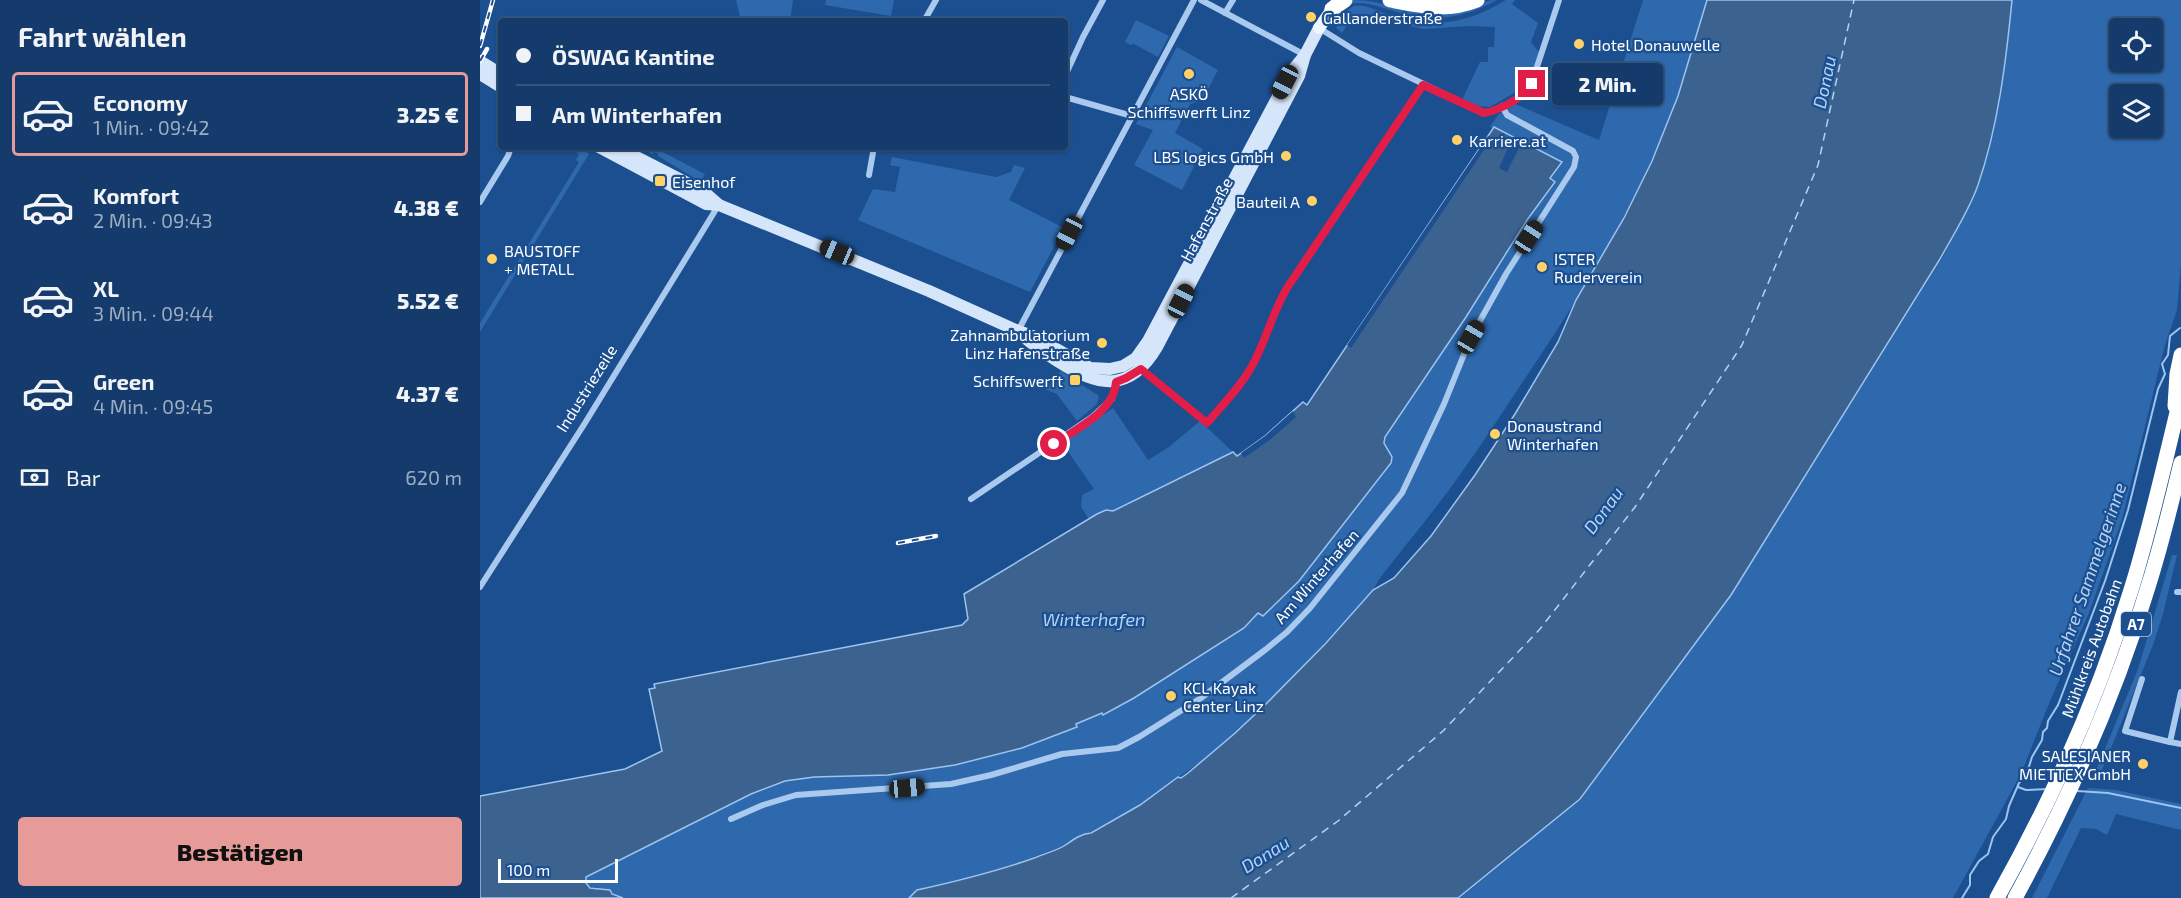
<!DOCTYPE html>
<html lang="de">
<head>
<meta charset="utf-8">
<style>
  :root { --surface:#143b6b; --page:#214673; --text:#f1f3f6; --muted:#9dadc1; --line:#33557e; --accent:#e69b98 }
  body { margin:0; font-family:"Exo 2",sans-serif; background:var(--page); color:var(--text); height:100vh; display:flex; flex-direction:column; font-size:22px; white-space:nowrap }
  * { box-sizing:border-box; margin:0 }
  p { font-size:20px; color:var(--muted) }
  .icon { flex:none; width:33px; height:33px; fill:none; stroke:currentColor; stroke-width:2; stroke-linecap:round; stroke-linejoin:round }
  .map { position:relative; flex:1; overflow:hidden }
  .sheet { display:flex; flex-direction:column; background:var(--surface); width:480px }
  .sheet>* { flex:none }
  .banner { position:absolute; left:18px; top:18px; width:570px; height:132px; border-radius:6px; box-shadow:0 2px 4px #0004,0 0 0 2px var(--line); display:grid; align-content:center; height:132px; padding:0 18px; background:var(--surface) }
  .tools { position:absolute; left:1629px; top:18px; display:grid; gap:12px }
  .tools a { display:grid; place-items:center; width:54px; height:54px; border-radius:6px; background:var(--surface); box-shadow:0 2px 4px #0004,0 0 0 2px var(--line); font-size:30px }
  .scale { position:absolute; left:18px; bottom:15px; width:120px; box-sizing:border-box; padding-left:6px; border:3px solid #fff; border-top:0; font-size:16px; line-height:21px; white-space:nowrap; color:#fff; -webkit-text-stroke:4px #1b4f8f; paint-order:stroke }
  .end { position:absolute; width:27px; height:27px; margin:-14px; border:8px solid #e11d48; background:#fff; box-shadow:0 0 0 3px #fff }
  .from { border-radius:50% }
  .bubble { position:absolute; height:42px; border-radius:6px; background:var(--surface); box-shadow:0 2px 4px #0004,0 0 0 2px var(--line); font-size:20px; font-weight:800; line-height:42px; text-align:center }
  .car { position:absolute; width:18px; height:36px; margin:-18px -9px; border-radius:8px; box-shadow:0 0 4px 2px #0007; background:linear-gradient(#222 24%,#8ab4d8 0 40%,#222 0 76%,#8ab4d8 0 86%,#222 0) }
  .banner b { display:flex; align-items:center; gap:21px; height:57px; font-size:22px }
  .banner b+b { border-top:2px solid var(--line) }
  .banner i { width:15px; height:15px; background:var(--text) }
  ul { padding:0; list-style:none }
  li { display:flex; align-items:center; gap:18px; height:84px; margin:0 12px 9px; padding:0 6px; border:3px solid transparent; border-radius:6px }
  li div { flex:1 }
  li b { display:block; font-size:22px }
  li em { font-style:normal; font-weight:800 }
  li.active { border-color:var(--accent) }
  li>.icon { width:54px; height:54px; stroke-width:1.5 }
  h2 { padding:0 18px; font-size:27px; line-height:72px }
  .pay { display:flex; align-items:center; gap:15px; height:66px; padding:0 18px; font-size:22px }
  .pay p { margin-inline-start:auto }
  .action { display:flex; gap:12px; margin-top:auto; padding:12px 18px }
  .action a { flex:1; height:69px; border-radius:6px; background:var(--accent); color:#111; font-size:24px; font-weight:800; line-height:69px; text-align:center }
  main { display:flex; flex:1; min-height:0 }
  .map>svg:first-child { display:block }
  .green { fill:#2e69ad; fill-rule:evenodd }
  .water { fill:#3c6290; stroke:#9cc4f0; stroke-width:1.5 }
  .pier { fill:#1b4f8f }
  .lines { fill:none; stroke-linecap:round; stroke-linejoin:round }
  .stream { stroke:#9cc4f0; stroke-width:2 }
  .ferry { stroke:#b5d3f5; stroke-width:1.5; stroke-dasharray:8 6; stroke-linecap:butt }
  .minor { stroke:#a9c9ee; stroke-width:6 }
  .secondary { stroke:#d6e6fa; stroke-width:12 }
  .primary { stroke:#f0f6ff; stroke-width:12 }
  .motorway { stroke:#fff; stroke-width:15 }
  .rail-casing { stroke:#fff; stroke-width:4.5 }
  .rail { stroke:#1b4f8f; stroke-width:2; stroke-dasharray:7; stroke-linecap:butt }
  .route { stroke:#e11d48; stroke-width:8 }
  .poi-dot { fill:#ffd166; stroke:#1b4f8f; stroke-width:2 }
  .labels { text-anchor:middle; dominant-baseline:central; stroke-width:4.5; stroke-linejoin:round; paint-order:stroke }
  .shield { fill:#1b4f8f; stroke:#bbcadd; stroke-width:1.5 }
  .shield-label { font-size:15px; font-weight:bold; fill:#fff }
  .poi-label { font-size:16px; fill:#fff; stroke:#1b4f8f; text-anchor:start }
  .street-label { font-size:16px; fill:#fff; stroke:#1b4f8f }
  .water-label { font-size:18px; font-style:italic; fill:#b5d3f5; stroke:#1b4f8f }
</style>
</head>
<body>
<main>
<section class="sheet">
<h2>Fahrt wählen</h2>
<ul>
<li class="active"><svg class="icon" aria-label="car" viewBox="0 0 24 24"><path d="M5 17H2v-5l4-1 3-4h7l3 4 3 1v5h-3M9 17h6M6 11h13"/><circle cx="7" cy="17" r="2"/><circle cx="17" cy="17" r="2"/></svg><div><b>Economy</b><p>1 Min. · 09:42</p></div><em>3.25 €</em></li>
<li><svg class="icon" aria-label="car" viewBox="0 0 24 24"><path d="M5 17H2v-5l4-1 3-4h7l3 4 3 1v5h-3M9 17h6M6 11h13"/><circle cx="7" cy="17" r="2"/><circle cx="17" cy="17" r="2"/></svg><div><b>Komfort</b><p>2 Min. · 09:43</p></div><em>4.38 €</em></li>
<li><svg class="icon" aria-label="car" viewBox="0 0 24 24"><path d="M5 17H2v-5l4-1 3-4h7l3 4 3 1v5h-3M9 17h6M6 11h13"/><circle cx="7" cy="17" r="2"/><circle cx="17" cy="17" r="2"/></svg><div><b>XL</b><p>3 Min. · 09:44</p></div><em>5.52 €</em></li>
<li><svg class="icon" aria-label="car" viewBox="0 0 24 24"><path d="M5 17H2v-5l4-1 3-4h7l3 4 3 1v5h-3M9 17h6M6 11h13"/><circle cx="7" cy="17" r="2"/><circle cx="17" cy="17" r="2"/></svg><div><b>Green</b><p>4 Min. · 09:45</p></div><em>4.37 €</em></li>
</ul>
<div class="pay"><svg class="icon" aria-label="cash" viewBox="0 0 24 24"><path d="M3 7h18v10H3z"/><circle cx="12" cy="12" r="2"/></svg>Bar<p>620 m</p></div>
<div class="action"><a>Bestätigen</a></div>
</section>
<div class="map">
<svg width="1701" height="898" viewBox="0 0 1701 898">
  <rect width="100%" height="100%" fill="#1b4f8f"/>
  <!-- green -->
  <g class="green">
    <polygon points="256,0 313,0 310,21 261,21"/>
    <polygon points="346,0 414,0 411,16 345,5"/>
    <path d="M874 0C903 0 929 14 958 14 978 14 997 0 1017 0 987 17 954 23 921 13 906 9 890 2 874 3L863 10 853 26 862 8Z"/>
    <path d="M1026 0H1035L1032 4 1058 23 1051 42 1059 52 1049 81 1041 89 1010 107 999 106 982 100 1000 62H1008V47H1014L1015 27 990 26 943 29 880 14 873 17 862 33 856 28C861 21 865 9 874 6 884 3 900 12 910 15 952 30 989 23 1026 0Z"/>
    <path d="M1163 0H1227C1196 134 1128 255 1052 368 1021 414 991 462 956 507 938 531 918 554 900 578L893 590 815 675 754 734 727 757 660 805 586 845 532 865 429 898H143L132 894 130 890 108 886 105 881 108 875 271 794 305 781 334 777 408 775 475 765 541 748 596 727V724L622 713 623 714 654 698 764 628 778 613 783 616 819 581 911 463 912 460 904 443 905 437 986 317 1047 220 1075 182 1070 179 1082 162 1010 127 1018 115 1033 103 1119 140Z"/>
    <path d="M1532 0H1701V264L1697 310 1685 345 1642 519 1609 613 1570 701 1541 774 1473 898H980L1101 799 1251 595 1461 260 1492 202 1499 183 1515 119 1522 80ZM1640 28H1672V62H1640ZM1640 94H1672V128H1640Z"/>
    <polygon points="656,20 689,36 678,57 654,44 650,45 645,42"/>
    <polygon points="697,47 738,70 722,101 710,104 695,133 723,149 702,190 654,165 673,130 656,124"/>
    <polygon points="88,147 99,147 109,154 0,332 0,323 99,162 96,160 99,154"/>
    <polygon points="160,147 173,147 225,174 221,182 178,156 178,154 174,152 172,154"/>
    <polygon points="412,157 516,177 531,172 534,165 545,168 529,200 584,228 550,292 378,220 393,189 415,192 420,167 410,165"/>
    <polygon points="581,371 619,396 617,404 597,421 577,394 564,389"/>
    <polygon points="633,408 668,460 689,447 720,421 753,452 633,511 626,510 609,519 601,507 602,495 614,489 582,443"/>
    <polygon points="1692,555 1697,555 1683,614 1673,645 1618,780 1612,780 1658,669"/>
    <polygon points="1608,788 1636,790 1701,804 1701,830 1636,814 1627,835 1616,829 1601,828 1567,898 1552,898"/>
  </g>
  <!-- water -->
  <g class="water">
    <path d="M1227 0H1532C1526 62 1518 127 1498 185 1489 211 1473 235 1460 259L1251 595 1100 799 978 898H429L437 890C478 881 518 871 557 857 566 853 579 850 587 844 594 839 601 834 611 833L660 805 698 777 701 778 708 773 754 734 784 706 846 643 893 590 914 578 951 536 995 475 1035 414 1078 342 1096 300 1144 218 1172 161 1198 96Z"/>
    <polygon points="1014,127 1082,162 1070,178 1075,182 1047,220 986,317 905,437 904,443 912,457 911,463 819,581 783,616 778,613 764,628 654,698 623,715 622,713 596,724 597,727 542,748 475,765 408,775 334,777 305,781 271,794 106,877 106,883 110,888 130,890 132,894 143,898 0,898 0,796 145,769 182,751 169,689 175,688 174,684 482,625 488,619 484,594 617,514 626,510 633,511 753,452 757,456 785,436 823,402 827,405"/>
  </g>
  <!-- pier -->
  <g class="pier">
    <polygon points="1008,136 1012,138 871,348 867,345"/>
    <polygon points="1033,137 1042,142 1027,172 1019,168"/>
    <polygon points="813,411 816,417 791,439 764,458 761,453 785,436"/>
  </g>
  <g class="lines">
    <!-- stream -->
    <g class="stream">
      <polyline points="1538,787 1546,790 1568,789"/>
      <polyline points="1597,791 1628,793 1701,808"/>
      <polyline points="1482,898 1490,885 1490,875 1499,861 1508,854 1513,837 1526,819 1529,806 1539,783 1546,776 1552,757 1562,740 1563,732 1567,728 1568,721 1578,705 1625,581 1648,510 1678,389 1685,374 1682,364 1688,355 1690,336 1700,328"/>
    </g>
    <!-- ferry -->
    <polyline class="ferry" points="751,898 858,821 963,731 1060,629 1155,507 1262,345 1338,165 1374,0"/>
    <!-- minor -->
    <g class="minor">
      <polyline points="721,0 825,55"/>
      <polyline points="745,13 753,0"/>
      <polyline points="444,21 456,0"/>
      <path d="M839 28 879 53 1004 113C1019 110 1039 99 1050 88L1079 0"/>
      <polyline points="585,76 603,37 623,0"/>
      <polyline points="585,97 652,116"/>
      <polyline points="389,175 394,147"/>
      <polyline points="0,202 28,156 31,147"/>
      <polyline points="538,331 714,0"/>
      <path d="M661 369 727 423C745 402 765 381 777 356 788 333 794 310 807 288L943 85"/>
      <polyline points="491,499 612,417 632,399 636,381"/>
      <polyline points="0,587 105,423 238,206"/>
      <polyline points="1697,592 1701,592"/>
      <polyline points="1662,679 1645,731 1690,742"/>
      <polyline points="1701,692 1690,742 1701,744"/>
      <polyline points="251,819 283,805 316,795 471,784 511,775 582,754 638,748 659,737 721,698 785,650 807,632 830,608 922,493 964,404 991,337 1026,274 1094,167 1096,157 1093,151 1027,115 1022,106"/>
    </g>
    <!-- secondary -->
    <g class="secondary">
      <polyline points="0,61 21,74"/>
      <polyline points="0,74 21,87"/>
      <polyline points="119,147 226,204 239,205 449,291 538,331 555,337 610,368 630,369 643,366 656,358 668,341 811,72 825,55"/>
      <polyline points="137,147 223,191 239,205"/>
      <path d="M541 334C552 345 565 353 579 362 618 387 650 393 677 347L819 76 825 55 839 28"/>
    </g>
    <!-- primary -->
    <polyline class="primary" points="839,28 857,2"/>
    <!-- motorway -->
    <g class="motorway">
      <path d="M910 0C941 6 967 12 997 0"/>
      <polyline points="852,9 865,0"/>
      <polyline points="1695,406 1697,374 1701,355"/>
      <path d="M1517 898C1572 800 1618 698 1651 590 1671 526 1685 461 1701 396"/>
      <path d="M1535 898C1589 799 1635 696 1668 587 1681 546 1691 505 1701 463"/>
    </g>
    <!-- rail casing -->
    <g class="rail-casing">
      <g id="rail">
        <polyline points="0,46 13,0"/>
        <polyline points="0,61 7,49"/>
        <polyline points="418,543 456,536"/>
      </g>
    </g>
    <!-- rail -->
    <use href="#rail" class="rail"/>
  </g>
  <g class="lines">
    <!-- route -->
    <path class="route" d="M574 444C596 429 635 411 636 382L646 378 661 369 727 423C745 402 766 381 777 356 788 333 794 310 807 288L943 85 1004 113C1020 110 1043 98 1052 84"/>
  </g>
  <!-- markers -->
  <g class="poi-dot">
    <circle cx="831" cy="17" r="6"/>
    <circle cx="1099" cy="44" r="6"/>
    <circle cx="709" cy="74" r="6"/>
    <circle cx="977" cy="140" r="6"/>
    <circle cx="806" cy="156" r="6"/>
    <rect x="174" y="175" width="12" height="12" rx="3"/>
    <circle cx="832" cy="201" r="6"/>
    <circle cx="12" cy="259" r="6"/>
    <circle cx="1062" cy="267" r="6"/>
    <circle cx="622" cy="343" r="6"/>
    <rect x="589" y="374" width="12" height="12" rx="3"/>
    <circle cx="1015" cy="434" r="6"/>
    <circle cx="691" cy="696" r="6"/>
    <circle cx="1663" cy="764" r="6"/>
  </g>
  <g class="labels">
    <!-- shield labels -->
    <rect class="shield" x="1641" y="612" width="30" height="24" rx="4.5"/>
    <g class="shield-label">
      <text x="1656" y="624">A7</text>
    </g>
    <!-- poi labels -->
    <g class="poi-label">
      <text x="843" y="17">Gallanderstraße</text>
      <text x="1111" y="44">Hotel Donauwelle</text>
      <text x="709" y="93" text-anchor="middle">ASKÖ<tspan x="709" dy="18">Schiffswerft Linz</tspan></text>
      <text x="989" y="140">Karriere.at</text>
      <text x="794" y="156" text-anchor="end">LBS logics GmbH</text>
      <text x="192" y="181">Eisenhof</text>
      <text x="820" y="201" text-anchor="end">Bauteil A</text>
      <text x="24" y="250">BAUSTOFF<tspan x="24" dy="18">+ METALL</tspan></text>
      <text x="1074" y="258">ISTER<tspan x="1074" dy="18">Ruderverein</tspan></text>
      <text x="610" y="334" text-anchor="end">Zahnambulatorium<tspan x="610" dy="18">Linz Hafenstraße</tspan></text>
      <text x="583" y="380" text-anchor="end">Schiffswerft</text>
      <text x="1027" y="425">Donaustrand<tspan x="1027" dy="18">Winterhafen</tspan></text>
      <text x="703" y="687">KCL Kayak<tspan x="703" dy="18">Center Linz</tspan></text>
      <text x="1651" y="755" text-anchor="end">SALESIANER<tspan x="1651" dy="18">MIETTEX GmbH</tspan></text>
    </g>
    <!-- street labels -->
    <g class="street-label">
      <text transform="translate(726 219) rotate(-62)">Hafenstraße</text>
      <text transform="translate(106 388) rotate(-58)">Industriezeile</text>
      <text transform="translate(836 576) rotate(-49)">Am Winterhafen</text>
      <text transform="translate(1611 648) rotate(-70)">Mühlkreis Autobahn</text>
    </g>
    <!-- water labels -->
    <g class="water-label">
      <text transform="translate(1344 82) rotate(-78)">Donau</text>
      <text transform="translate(1123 510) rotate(-54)">Donau</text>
      <text transform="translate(1607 579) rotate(-71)">Urfahrer Sammelgerinne</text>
      <text x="614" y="619">Winterhafen</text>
      <text transform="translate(785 854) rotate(-32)">Donau</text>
    </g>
  </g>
</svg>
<div class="tools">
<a><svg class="icon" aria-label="locate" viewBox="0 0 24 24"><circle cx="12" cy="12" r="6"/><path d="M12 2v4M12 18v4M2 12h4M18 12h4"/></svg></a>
<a><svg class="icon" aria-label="layers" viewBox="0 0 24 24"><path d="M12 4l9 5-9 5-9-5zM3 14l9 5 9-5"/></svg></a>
</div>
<div class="scale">100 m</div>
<i class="end from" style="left:574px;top:444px"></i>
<i class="end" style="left:1052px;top:84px"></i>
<div class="bubble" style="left:1072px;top:63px;width:111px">2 Min.</div>
<i class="car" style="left:805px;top:82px;rotate:207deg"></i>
<i class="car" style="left:589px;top:233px;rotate:208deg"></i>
<i class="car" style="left:1049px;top:237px;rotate:33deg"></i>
<i class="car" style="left:357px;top:252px;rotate:293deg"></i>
<i class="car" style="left:701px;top:301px;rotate:27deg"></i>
<i class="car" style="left:991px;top:337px;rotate:30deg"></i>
<i class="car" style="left:427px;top:788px;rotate:85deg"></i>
<div class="banner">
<b><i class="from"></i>ÖSWAG Kantine</b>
<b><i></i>Am Winterhafen</b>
</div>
</div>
</main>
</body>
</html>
